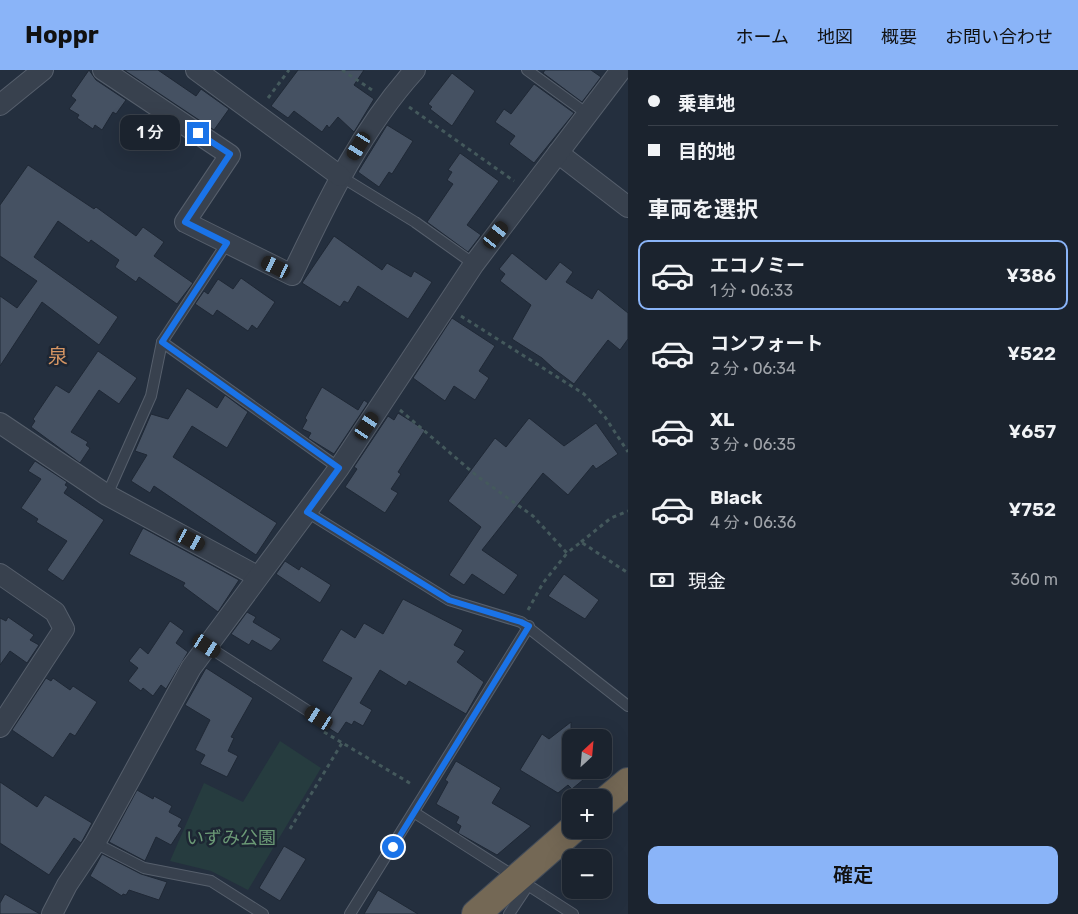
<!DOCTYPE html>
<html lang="ja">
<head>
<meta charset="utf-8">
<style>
  :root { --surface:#1b232e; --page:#282f3a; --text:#f1f3f6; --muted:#a0a4aa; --line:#39404a; --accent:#8ab4f8 }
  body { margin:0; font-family:Rubik,"Noto Sans JP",sans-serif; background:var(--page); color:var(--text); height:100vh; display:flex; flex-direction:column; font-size:19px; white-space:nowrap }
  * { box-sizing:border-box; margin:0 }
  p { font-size:16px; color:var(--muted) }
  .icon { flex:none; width:28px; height:28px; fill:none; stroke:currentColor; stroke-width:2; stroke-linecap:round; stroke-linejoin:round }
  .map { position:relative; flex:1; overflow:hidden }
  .side { display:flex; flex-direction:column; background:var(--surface); width:450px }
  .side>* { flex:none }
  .banner { display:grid; align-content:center; height:110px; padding:0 20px; background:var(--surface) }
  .needle { width:32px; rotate:26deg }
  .controls { position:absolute; left:562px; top:659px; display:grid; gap:10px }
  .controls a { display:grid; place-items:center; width:50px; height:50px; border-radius:10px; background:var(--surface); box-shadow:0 5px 20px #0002,0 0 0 1px var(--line); font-size:25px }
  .end { position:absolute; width:22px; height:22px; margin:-11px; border:6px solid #1a73e8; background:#fff; box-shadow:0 0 0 2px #fff }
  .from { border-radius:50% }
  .bubble { position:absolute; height:35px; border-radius:10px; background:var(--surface); box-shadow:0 5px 20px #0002,0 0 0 1px var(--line); font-size:16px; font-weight:600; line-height:35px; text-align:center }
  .car { position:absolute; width:15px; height:30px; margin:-15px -8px; border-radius:6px; box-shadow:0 0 4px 1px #0007; background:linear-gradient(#222 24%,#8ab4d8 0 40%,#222 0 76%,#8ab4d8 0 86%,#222 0) }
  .banner b { display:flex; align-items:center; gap:18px; height:48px; font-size:19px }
  .banner b+b { border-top:1px solid var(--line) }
  .banner i { width:12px; height:12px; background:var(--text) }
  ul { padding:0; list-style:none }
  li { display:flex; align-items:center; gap:15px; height:70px; margin:0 10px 8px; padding:0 10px; border:2px solid transparent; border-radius:10px }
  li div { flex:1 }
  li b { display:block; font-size:19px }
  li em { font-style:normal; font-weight:600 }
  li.on { border-color:var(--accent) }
  li>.icon { width:45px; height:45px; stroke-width:1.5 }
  h2 { padding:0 20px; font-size:22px; line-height:60px }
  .pay { display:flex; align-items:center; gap:12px; height:55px; padding:0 20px; font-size:19px }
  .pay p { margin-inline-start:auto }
  .cta { display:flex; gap:10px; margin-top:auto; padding:10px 20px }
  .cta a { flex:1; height:58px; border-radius:10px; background:var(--accent); color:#111; font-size:20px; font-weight:600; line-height:58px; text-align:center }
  header { display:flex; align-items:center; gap:30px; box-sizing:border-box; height:70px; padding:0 25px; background:var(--accent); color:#111 }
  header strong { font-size:24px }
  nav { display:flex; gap:28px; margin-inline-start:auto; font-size:18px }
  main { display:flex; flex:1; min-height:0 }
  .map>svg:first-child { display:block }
  .green { fill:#263c3f }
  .building { fill:#455162; stroke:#1f2835 }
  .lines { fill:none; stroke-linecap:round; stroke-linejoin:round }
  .lane-casing { stroke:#565f6c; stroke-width:12 }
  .street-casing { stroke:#565f6c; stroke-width:22 }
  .highway-casing { stroke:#434c59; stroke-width:30 }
  .path { stroke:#44595c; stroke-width:3; stroke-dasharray:4 4; stroke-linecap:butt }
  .lane { stroke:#38414e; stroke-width:10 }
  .street { stroke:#38414e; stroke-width:20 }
  .highway { stroke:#746855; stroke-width:28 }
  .route { stroke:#1a73e8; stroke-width:6 }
  .labels { text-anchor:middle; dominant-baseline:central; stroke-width:5; stroke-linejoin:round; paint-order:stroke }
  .park-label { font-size:18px; fill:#6b9a76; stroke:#1d2633 }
  .quarter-label { font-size:20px; fill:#d59563; stroke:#1d2633 }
</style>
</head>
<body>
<header>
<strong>Hoppr</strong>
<nav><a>ホーム</a><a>地図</a><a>概要</a><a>お問い合わせ</a></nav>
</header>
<main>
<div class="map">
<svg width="628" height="844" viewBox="0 0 628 844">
  <rect width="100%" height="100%" fill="#242f3e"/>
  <!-- green -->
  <polygon class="green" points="280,671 321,698 248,820 211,801 170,791 204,713 243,732"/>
  <!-- building -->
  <g class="building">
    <polygon points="89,0 96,10 126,30 116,44 113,42 102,60 95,55 93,59 77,48 79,45 69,39 76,30 71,26"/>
    <polygon points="124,0 158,0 196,26 201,19 229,39 214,60"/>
    <polygon points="298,0 364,0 354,15 374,29 354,62 338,47 329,58 327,55 322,62 294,41 288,48 271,36"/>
    <polygon points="545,0 591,0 601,7 582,32 543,3"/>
    <polygon points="452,3 475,21 452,56 430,39 432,37 428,34"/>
    <polygon points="534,14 574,43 534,93 509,74 515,66 495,52 504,39 511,44"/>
    <polygon points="387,55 413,71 392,104 389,102 379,117 358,102"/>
    <polygon points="460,83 499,111 467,155 481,165 468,182 427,152 453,114 447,110 452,102 448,100"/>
    <polygon points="28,95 94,139 96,137 136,166 143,157 164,172 154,186 193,213 177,234 139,207 136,212 115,197 119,190 91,170 89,173 58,151 34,187 118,247 99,275 42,232 0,296 0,226 17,238 37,211 0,186 0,135"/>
    <polygon points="334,166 382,200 387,193 411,207 414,201 432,212 408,249 358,216 348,233 344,231 340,237 302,213"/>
    <polygon points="512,183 546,210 560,192 573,202 566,212 592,229 598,219 628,243 628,269 620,280 608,270 574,314 554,299 542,288 512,269 531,235 500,211 505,204 499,199"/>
    <polygon points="241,208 275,232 257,259 252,255 248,261 217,240 213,246 195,234 204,221 208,224 218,209 233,219"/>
    <polygon points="452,248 495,276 479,301 489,308 475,330 454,316 445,331 413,308"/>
    <polygon points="98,281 137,308 119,334 99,320 71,362 88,372 86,375 90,378 80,393 31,357 35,351 33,349 56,315 69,323"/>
    <polygon points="322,317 358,340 364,330 368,333 334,384 308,368 311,363 302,359 307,350 305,348"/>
    <polygon points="187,318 217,338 225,325 248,342 227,378 192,356 173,387 277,453 256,485 154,416 150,423 131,411 147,385 135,381 151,344 168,349"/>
    <polygon points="398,343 425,360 398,402 401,404 391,419 398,423 385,443 345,417 357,399 354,397 388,346 394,350"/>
    <polygon points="529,348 564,376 596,353 618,384 596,399 593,395 568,425 543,403 482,480 518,505 504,525 472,504 464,515 449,505 481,457 448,431 495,368 506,377"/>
    <polygon points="35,391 67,412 65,415 68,417 64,423 104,450 63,511 47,500 67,471 36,452 38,449 21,438 41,409 28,401"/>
    <polygon points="143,458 239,510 218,542 183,516 185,513 129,484"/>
    <polygon points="285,491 299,500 301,496 331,515 320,533 276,504"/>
    <polygon points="564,504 599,530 585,549 548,526"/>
    <polygon points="403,529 463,560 454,575 465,581 457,592 484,612 466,644 409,611 406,616 380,600 360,633 372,640 363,656 354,651 352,655 346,652 338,664 324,655 352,608 322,591 341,559 355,568 364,553 383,564"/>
    <polygon points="247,542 256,547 253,552 281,569 271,581 252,570 249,575 231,564"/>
    <polygon points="8,547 34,565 30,570 39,575 27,593 10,581 0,595 0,548 6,551"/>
    <polygon points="170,551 184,561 176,573 188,582 166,619 161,615 153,626 143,618 141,621 128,611 138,598 129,591 140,577 148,584"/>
    <polygon points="206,598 253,628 231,667 234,668 228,681 238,686 227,707 200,694 205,685 195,680 210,650 185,635"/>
    <polygon points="46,608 51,611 53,608 70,620 73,616 97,632 75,666 70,663 53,688 12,660"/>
    <polygon points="571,652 571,700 595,700 572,719 568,715 558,723 520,700 542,664 549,669"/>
    <polygon points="456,691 501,718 492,733 531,756 497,785 458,763 461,756 456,753 459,747 436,734 448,712 445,710"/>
    <polygon points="0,712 37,737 45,725 92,753 81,773 74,768 49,805 0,773"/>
    <polygon points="137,720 153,729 154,726 172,736 169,742 182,749 178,756 182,758 171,775 156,767 145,791 109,772"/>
    <polygon points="284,776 306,789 280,831 259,818"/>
    <polygon points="102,784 141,804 167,812 159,830 129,820 126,825 123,824 122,826 90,806"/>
    <polygon points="378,820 418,844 364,844"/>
    <polygon points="5,824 40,844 0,844 0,833"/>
  </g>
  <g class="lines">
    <!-- lane casing -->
    <g class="lane-casing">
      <g id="lane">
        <polyline points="527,0 586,43"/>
        <polyline points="340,106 415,152 474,194"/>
        <polyline points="162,272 339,398"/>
        <polyline points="107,425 151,326 162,272 227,173"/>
        <polyline points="307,442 449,530 521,552 628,636"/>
        <polyline points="207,576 319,648"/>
        <polyline points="415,743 573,844"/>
        <polyline points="95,773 144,798 211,811 263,844"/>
        <polyline points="350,844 529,556"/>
        <polyline points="509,844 527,817"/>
      </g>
    </g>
    <!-- street casing -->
    <g class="street-casing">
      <g id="street">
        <path d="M103 0 230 85 185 152 292 205C327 132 360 61 415 0"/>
        <polyline points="196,0 340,106"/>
        <polyline points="0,35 43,0"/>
        <polyline points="558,83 628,137"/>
        <polyline points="0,353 107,425 257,506"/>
        <polyline points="0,504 55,542 64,559 0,657"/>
        <polyline points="52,844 67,815 95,773 191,598 339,398 474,194 621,0"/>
      </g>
    </g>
    <!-- highway casing -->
    <g class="highway-casing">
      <g id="highway">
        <polyline points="604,732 628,712"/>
        <polyline points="476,844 572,760"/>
      </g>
    </g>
    <!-- path -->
    <g class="path">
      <polyline points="342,0 375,22"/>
      <polyline points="268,28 289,0"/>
      <polyline points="409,37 514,111"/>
      <polyline points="461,246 584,324 605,347 628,382"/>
      <polyline points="400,340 477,406 533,446 567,483 581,472 628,503"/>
      <polyline points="581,472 611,448 628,441"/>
      <polyline points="528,540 543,513 568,482"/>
      <polyline points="324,662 413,715"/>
      <polyline points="290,759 342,673"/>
    </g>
    <!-- lane -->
    <use href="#lane" class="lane"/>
    <!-- street -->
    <use href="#street" class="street"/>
    <!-- highway -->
    <use href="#highway" class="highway"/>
  </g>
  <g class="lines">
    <!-- route -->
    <polyline class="route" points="198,63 230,84 185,152 227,173 162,272 339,398 307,442 449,530 521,552 529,556 393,777"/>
  </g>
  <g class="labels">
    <!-- park labels -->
    <g class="park-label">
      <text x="231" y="768">いずみ公園</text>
    </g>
    <!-- quarter labels -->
    <g class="quarter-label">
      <text x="58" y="286">泉</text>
    </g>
  </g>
</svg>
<div class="controls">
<a><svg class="needle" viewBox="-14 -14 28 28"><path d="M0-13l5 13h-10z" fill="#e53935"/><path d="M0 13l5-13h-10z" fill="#a0a4aa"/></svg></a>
<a>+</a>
<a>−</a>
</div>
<i class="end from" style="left:393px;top:777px"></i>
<i class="end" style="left:198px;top:63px"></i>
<div class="bubble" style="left:120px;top:45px;width:60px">1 分</div>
<i class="car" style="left:359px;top:76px;rotate:212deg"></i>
<i class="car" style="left:496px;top:165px;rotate:38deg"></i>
<i class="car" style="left:276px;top:197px;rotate:296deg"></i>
<i class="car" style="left:367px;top:356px;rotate:34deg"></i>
<i class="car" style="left:191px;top:470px;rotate:118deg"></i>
<i class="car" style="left:207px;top:576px;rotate:123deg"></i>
<i class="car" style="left:319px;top:648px;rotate:303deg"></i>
</div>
<section class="side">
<div class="banner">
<b><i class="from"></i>乗車地</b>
<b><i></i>目的地</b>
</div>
<h2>車両を選択</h2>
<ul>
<li class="on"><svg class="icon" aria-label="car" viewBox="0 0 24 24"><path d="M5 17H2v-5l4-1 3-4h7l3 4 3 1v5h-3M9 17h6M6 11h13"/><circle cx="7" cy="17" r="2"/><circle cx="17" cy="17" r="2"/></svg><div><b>エコノミー</b><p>1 分 · 06:33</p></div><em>¥386</em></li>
<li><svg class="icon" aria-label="car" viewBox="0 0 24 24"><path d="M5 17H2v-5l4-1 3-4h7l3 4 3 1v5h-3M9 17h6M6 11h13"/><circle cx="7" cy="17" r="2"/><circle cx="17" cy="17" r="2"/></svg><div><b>コンフォート</b><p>2 分 · 06:34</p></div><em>¥522</em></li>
<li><svg class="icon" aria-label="car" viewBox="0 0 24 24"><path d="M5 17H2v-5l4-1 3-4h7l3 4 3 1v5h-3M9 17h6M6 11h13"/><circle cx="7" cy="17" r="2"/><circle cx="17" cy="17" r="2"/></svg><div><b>XL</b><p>3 分 · 06:35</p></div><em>¥657</em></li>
<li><svg class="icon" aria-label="car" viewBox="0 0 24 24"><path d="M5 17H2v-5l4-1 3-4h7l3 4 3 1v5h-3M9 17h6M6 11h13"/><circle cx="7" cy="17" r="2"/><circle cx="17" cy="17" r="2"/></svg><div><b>Black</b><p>4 分 · 06:36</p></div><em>¥752</em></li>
</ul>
<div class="pay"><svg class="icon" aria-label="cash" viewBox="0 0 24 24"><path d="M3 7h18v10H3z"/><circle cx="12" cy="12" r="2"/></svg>現金<p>360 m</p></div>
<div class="cta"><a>確定</a></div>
</section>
</main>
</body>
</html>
